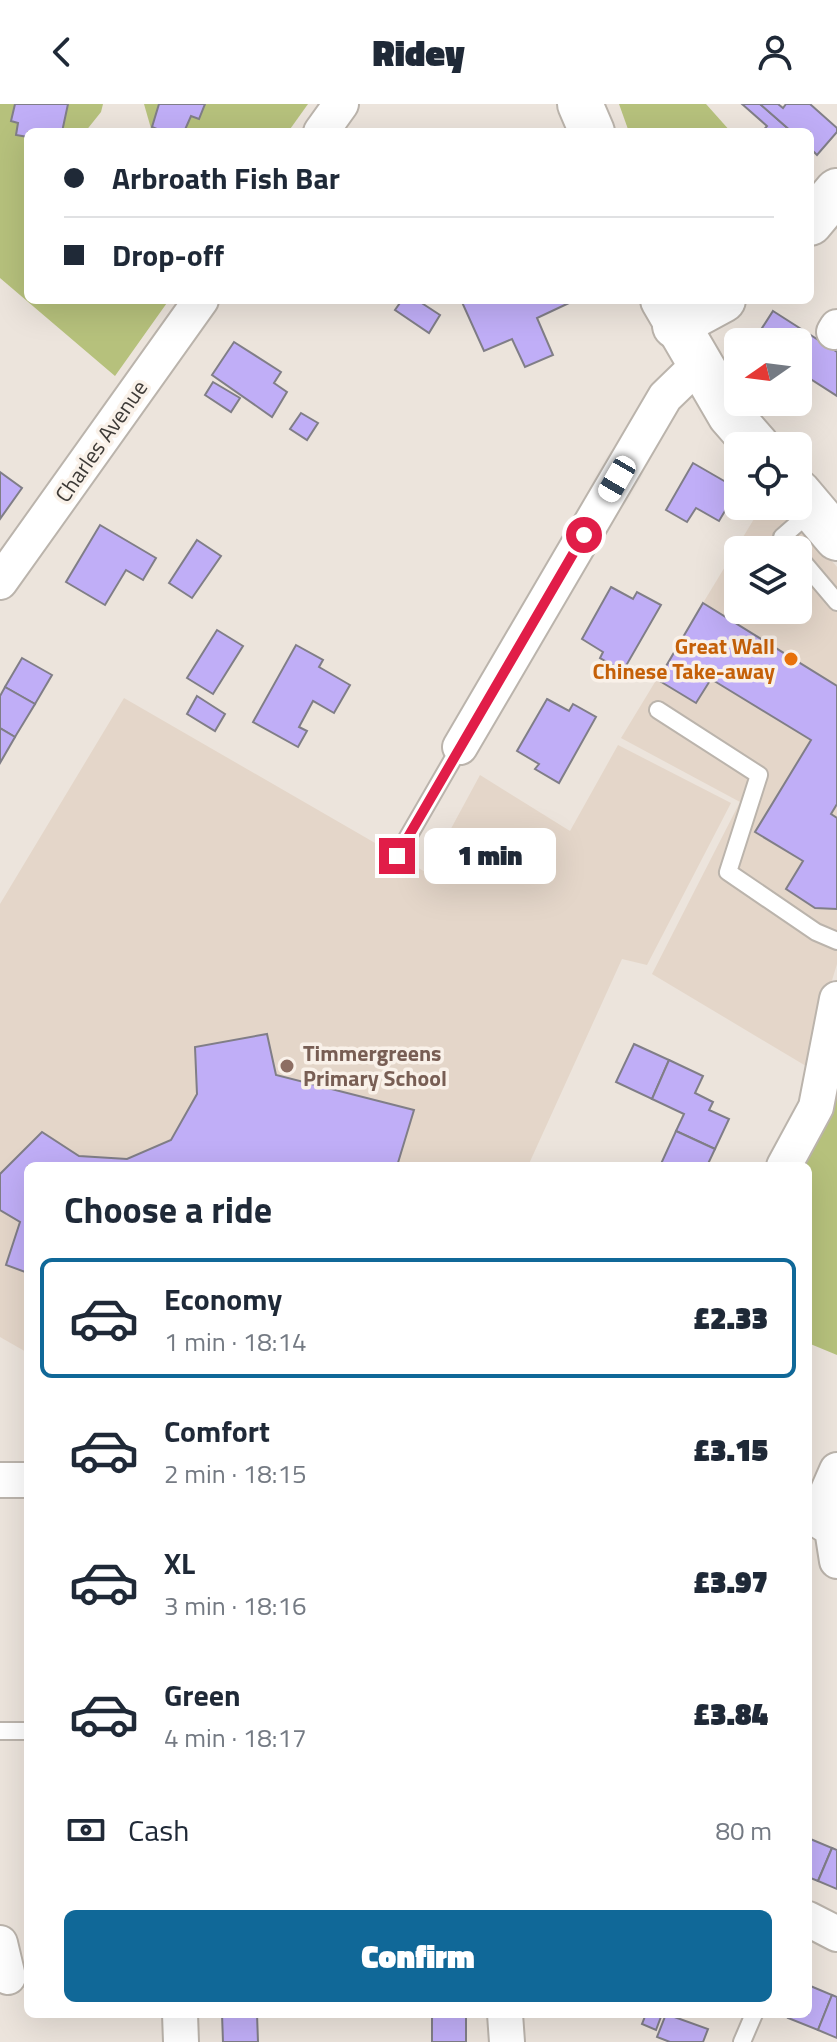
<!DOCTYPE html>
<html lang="en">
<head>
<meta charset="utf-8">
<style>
  :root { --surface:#fff; --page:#f2f2f3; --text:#1f2937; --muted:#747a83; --line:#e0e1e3; --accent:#106898 }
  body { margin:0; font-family:"Titillium Web",sans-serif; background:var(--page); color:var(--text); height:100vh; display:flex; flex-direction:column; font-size:30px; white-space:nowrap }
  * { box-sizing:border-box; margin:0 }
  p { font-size:26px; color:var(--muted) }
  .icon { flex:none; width:44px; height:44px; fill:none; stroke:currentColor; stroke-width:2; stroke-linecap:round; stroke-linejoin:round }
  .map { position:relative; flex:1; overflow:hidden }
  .panel { position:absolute; left:24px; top:1058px; width:788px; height:856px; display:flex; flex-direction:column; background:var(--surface); border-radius:12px; box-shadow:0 8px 32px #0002 }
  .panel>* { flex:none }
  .guide { position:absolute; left:24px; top:24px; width:790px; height:176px; border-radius:12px; box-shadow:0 8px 32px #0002; display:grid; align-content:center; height:176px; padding:0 40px; background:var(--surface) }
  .needle { width:52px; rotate:256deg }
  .fabs { position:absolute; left:724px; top:224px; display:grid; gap:16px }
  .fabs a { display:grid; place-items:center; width:88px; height:88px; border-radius:12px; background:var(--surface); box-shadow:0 8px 32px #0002; font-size:40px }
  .end { position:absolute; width:36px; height:36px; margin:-18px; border:10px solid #e11d48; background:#fff; box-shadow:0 0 0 4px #fff }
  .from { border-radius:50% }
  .bubble { position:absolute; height:56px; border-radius:12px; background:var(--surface); box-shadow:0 8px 32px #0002; font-size:26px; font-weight:800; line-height:56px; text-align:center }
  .car { position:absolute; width:24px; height:48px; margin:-24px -12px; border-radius:10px; box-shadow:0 0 6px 2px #0007; background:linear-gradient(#fff 24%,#345 0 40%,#fff 0 76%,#345 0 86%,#fff 0) }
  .guide b { display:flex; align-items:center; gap:28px; height:76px; font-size:30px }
  .guide b+b { border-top:2px solid var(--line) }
  .guide i { width:20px; height:20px; background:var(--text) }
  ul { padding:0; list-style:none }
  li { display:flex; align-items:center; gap:24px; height:120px; margin:0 16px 12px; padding:0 24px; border:4px solid transparent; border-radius:12px }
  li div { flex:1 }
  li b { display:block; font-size:30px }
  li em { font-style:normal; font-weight:800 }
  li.active { border-color:var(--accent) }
  li>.icon { width:72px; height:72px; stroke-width:1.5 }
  h2 { padding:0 40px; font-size:36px; line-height:96px }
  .pay { display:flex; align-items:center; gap:20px; height:88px; padding:0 40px; font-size:30px }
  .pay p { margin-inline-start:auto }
  .primary-button { display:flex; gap:16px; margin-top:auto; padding:16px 40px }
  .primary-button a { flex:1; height:92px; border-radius:12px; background:var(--accent); color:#fff; font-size:32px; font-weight:800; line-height:92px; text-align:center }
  header { display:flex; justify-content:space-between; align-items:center; height:104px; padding:0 40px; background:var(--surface); font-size:36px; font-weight:800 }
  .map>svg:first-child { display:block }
  .built { fill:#e4d6c9; fill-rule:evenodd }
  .green { fill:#b6c17c }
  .building { fill:#c0aef7; stroke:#807e87; stroke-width:2 }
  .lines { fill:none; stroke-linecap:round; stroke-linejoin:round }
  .lane-casing { stroke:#bbb4ac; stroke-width:20 }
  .street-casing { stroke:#bbb4ac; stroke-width:38 }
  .secondary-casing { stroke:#bbb4ac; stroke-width:48 }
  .lane { stroke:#fff; stroke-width:16 }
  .street { stroke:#fff; stroke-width:34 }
  .secondary { stroke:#fff; stroke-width:44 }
  .route { stroke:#e11d48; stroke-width:10 }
  .food-dot { fill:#e8710a; stroke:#f9f1e9; stroke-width:3 }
  .education-dot { fill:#8d6e63; stroke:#f9f1e9; stroke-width:3 }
  .labels { text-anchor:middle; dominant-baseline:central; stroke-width:7; stroke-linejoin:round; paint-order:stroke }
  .street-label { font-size:22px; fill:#3d3a37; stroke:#f9f1e9 }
  .food-label { font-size:22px; font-weight:bold; fill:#c56008; stroke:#f9f1e9; text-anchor:end }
  .education-label { font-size:22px; font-weight:bold; fill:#785e54; stroke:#f9f1e9; text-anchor:start }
</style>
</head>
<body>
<header><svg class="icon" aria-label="back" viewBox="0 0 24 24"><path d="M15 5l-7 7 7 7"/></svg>Ridey<svg class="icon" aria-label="person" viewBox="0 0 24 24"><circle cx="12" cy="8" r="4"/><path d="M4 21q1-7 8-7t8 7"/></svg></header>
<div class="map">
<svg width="837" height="1938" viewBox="0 0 837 1938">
  <rect width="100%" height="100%" fill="#ece4dc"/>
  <!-- built -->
  <g class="built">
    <path d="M758 402H786L837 463V860L806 962 652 870 740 698 621 634 757 410ZM738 446H798V506H738Z"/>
    <polygon points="124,594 427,769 480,671 570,727 618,641 731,699 647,861 622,855 528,1062 28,1062 28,1249 0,1233 0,800"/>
  </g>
  <!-- green -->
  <g class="green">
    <polygon points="0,0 103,0 101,8 85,28 28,28 28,196 169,196 115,272 0,174"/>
    <polygon points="144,0 308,0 288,28 152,28"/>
    <polygon points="619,0 706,0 731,28 629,28"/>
    <polygon points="837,926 837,1251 808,1239 808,1062 794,1062"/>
  </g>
  <!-- building -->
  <g class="building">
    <polygon points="15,0 68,0 62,28 28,28 28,33 16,31 18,19 11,17"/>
    <polygon points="159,0 205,0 199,15 191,12 184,28 164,28 152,23"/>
    <polygon points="742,0 760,0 792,28 762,28 767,22"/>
    <polygon points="760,0 778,0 783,4 786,0 810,0 837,24 837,28 817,51 810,44 810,28 792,28"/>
    <polygon points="402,196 417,196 440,211 429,229 395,206"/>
    <polygon points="461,196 567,196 569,199 537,214 553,251 525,263 512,235 484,247"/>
    <polygon points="773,207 837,248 837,292 798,267 798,238 753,238"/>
    <polygon points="234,238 281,268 274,279 287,288 272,313 212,271"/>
    <polygon points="213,278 240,294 231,308 205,291"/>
    <polygon points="301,309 318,319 307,336 290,325"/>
    <polygon points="693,359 738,385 719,417 696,404 687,418 666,406"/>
    <polygon points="0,368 22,384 0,415"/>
    <polygon points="100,421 156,454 143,476 126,466 105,501 66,478"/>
    <polygon points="197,436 221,452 192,494 169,479"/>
    <polygon points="611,483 633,495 637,488 661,501 623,567 600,554 603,548 582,535"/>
    <polygon points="703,499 837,582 837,700 831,710 837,714 837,805 815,804 786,785 803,757 755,728 811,636 711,575 696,599 658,576"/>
    <polygon points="217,526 243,542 213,590 187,574"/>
    <polygon points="296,541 323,556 319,563 350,581 334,609 313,597 299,623 307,627 298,643 253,618"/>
    <polygon points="22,554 52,571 35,600 5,583"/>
    <polygon points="5,583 35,600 15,633 0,624 0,592"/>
    <polygon points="197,592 225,610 215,627 187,610"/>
    <polygon points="547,595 569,607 573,600 596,613 559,679 535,665 539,660 517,647"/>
    <polygon points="0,624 15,633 0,659"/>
    <polygon points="267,930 276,971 414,1006 397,1062 28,1062 28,1169 6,1161 20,1118 0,1106 0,1070 42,1028 79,1052 127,1055 171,1036 197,990 195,943"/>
    <polygon points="634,940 669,956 652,995 616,978"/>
    <polygon points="669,956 703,972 695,989 713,998 709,1006 729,1015 715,1045 676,1027 684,1010 652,995"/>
    <polygon points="676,1027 715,1045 707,1062 660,1062"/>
    <polygon points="808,1734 832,1744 818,1777 808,1773"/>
    <polygon points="832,1744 837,1746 837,1785 818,1777"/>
    <polygon points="808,1881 832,1891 818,1926 788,1914 790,1910 808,1910"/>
    <polygon points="832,1891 837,1893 837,1934 818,1926"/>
    <polygon points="222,1910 257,1910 258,1938 223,1938"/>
    <rect x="432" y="1910" width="34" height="28"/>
    <polygon points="646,1910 662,1910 656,1926 642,1920"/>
    <polygon points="666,1910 708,1925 703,1938 670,1938 657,1933"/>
  </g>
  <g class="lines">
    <!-- lane casing -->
    <g class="lane-casing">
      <g id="lane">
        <polyline points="793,446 782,433 813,406"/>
        <polyline points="798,452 837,498"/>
        <polyline points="658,606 759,671 728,768 816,828 837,837"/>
        <polyline points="397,752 460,643"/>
        <polyline points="0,1627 28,1627"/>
        <polyline points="742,1938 754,1910"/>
      </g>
    </g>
    <!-- street casing -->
    <g class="street-casing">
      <g id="street">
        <polyline points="321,28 341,0"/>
        <polyline points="834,228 837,223"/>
        <polyline points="0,478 201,196"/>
        <polyline points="460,643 665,293 698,261"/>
        <polyline points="784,1062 816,1003 837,895"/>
        <polyline points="0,1376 28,1376"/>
        <polyline points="808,1410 832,1425 837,1457"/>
        <polyline points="816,1414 837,1366"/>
        <polyline points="808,1815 837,1830"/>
        <polyline points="0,1839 8,1873"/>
        <polyline points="180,1910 181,1938"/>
        <polyline points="505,1910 507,1938"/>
      </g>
    </g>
    <!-- secondary casing -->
    <g class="secondary-casing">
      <g id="secondary">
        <polyline points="580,0 592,28"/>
        <polyline points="810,119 837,87"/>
        <polyline points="663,196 730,311 757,342"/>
        <polyline points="675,222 723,196"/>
        <polyline points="798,388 837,434"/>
      </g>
    </g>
    <!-- lane -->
    <use href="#lane" class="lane"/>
    <!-- street -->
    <use href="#street" class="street"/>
    <!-- secondary -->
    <use href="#secondary" class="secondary"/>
  </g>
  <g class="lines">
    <!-- route -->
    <polyline class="route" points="397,752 584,431"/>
  </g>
  <!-- markers -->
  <circle class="food-dot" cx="791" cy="555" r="8"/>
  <circle class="education-dot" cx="287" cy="962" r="8"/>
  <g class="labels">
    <!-- street labels -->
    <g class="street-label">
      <text transform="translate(101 337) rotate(-55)">Charles Avenue</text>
    </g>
    <!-- food labels -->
    <g class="food-label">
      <text x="775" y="542">Great Wall<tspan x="775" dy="25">Chinese Take-away</tspan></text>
    </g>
    <!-- education labels -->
    <g class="education-label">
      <text x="303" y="949">Timmergreens<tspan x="303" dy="25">Primary School</tspan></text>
    </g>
  </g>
</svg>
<div class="fabs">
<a><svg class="needle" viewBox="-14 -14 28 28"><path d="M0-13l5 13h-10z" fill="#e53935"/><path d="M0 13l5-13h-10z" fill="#747a83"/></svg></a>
<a><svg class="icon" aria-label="locate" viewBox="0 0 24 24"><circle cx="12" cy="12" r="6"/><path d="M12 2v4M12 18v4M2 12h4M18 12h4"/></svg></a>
<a><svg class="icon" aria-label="layers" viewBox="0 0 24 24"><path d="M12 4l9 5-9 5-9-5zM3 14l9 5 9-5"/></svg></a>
</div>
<i class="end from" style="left:584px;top:431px"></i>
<i class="end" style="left:397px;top:752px"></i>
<div class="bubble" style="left:424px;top:724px;width:132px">1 min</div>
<i class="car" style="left:617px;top:375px;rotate:210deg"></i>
<div class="guide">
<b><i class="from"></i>Arbroath Fish Bar</b>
<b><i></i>Drop-off</b>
</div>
<section class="panel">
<h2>Choose a ride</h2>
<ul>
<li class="active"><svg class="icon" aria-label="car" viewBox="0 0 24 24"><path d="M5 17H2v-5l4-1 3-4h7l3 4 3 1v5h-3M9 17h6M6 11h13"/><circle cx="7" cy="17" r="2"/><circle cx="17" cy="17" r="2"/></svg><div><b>Economy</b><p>1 min · 18:14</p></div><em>£2.33</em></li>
<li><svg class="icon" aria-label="car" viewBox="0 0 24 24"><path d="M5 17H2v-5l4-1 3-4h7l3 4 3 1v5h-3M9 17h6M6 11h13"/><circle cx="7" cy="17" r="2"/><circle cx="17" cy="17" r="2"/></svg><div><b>Comfort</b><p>2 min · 18:15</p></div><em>£3.15</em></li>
<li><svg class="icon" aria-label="car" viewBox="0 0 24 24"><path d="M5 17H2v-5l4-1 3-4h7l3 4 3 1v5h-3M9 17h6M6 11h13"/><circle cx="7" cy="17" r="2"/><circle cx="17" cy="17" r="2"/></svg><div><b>XL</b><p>3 min · 18:16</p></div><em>£3.97</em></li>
<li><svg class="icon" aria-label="car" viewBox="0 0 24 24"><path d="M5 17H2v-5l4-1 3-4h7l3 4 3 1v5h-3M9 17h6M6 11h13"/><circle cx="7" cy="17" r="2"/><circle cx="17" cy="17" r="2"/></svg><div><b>Green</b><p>4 min · 18:17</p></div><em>£3.84</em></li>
</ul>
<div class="pay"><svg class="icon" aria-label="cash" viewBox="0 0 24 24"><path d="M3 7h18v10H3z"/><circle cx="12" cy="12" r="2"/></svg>Cash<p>80 m</p></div>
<div class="primary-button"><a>Confirm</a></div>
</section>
</div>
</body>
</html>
